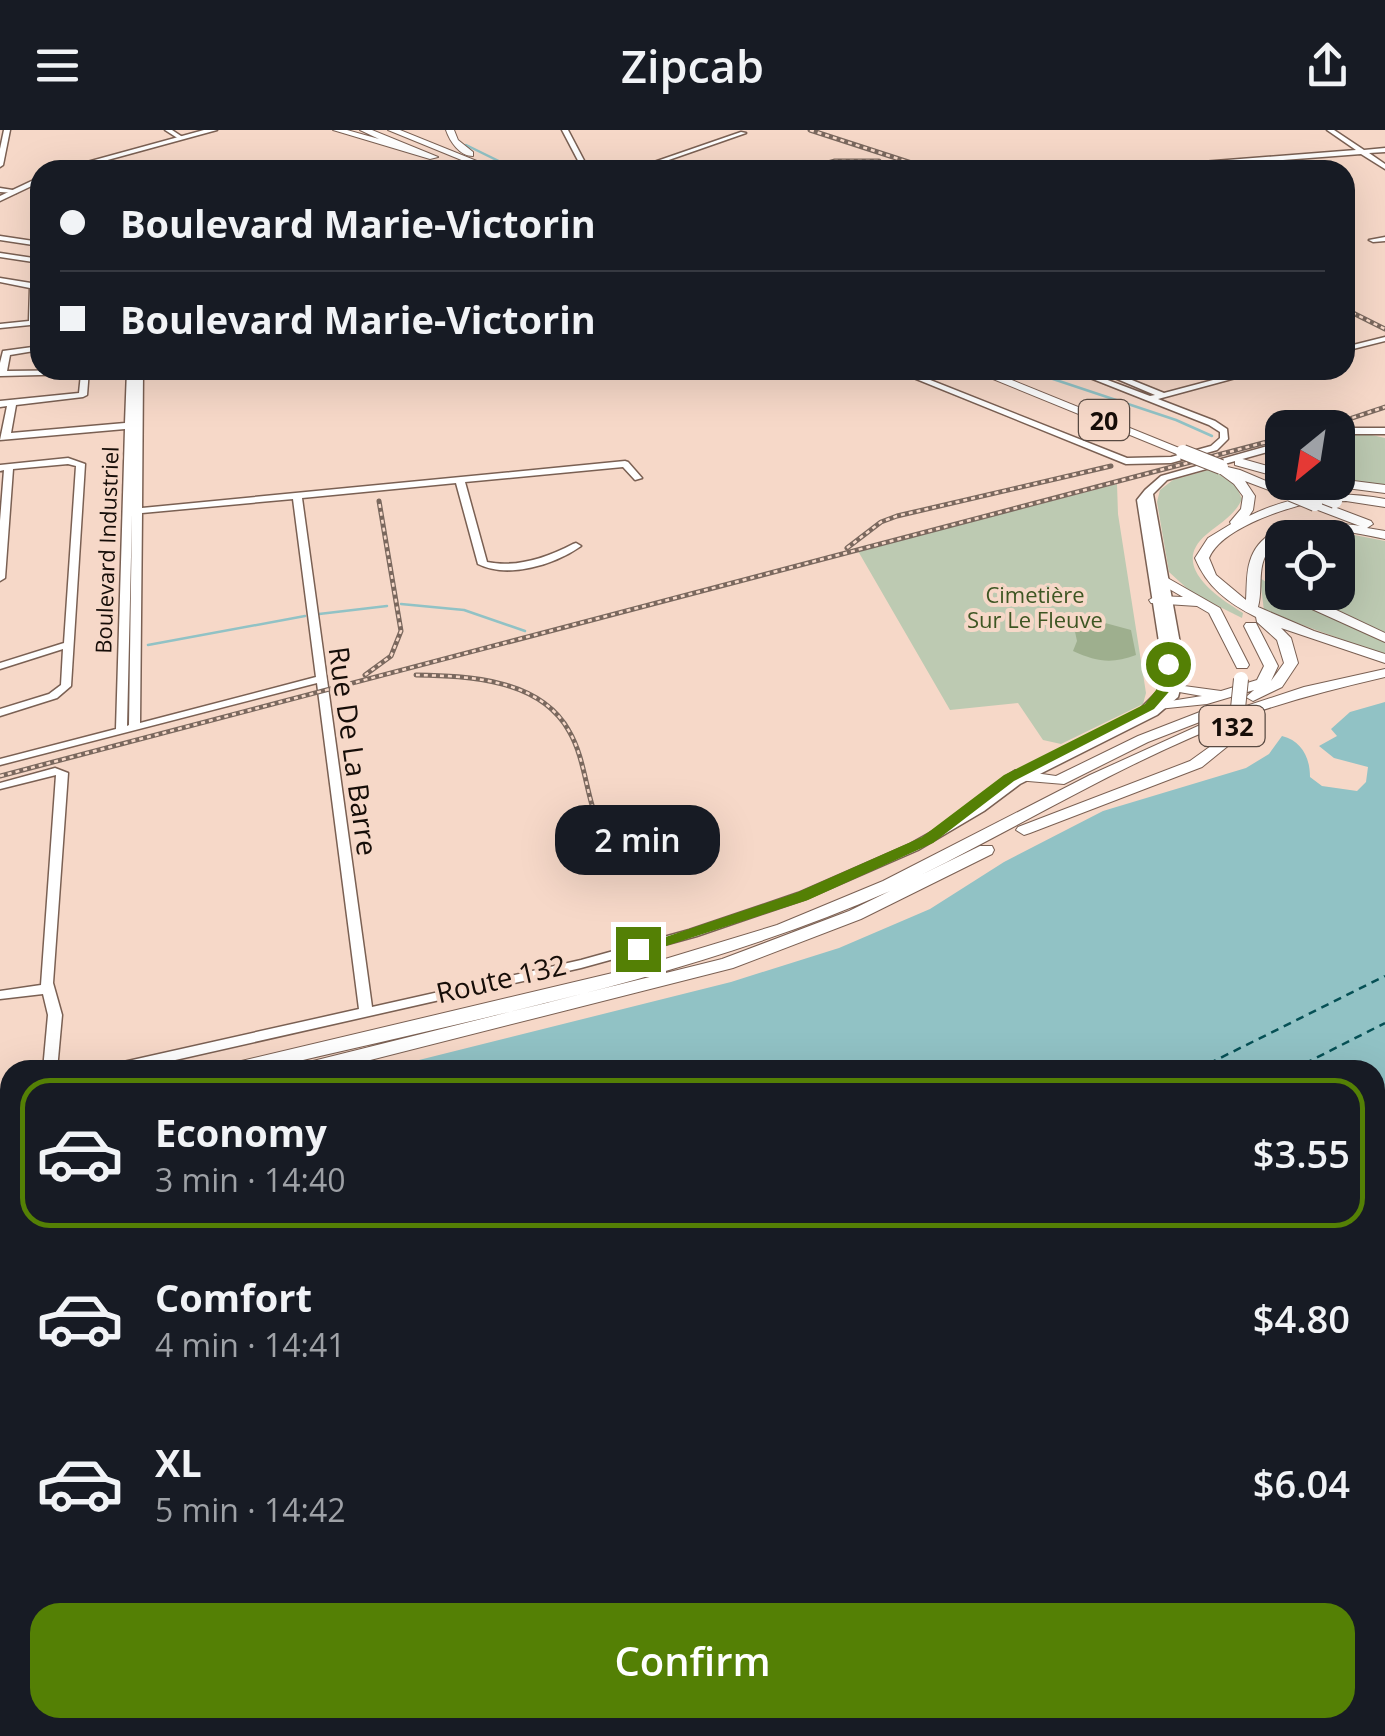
<!DOCTYPE html>
<html lang="en">
<head>
<meta charset="utf-8">
<style>
  :root { --surface:#171b24; --page:#242831; --text:#f1f3f6; --muted:#9ea1a6; --line:#363941; --accent:#548005 }
  body { margin:0; font-family:"Open Sans",sans-serif; background:var(--page); color:var(--text); height:100vh; display:flex; flex-direction:column; font-size:38px; white-space:nowrap }
  * { box-sizing:border-box; margin:0 }
  p { font-size:32px; color:var(--muted) }
  .icon { flex:none; width:55px; height:55px; fill:none; stroke:currentColor; stroke-width:2; stroke-linecap:round; stroke-linejoin:round }
  .map { position:relative; flex:1; overflow:hidden }
  .sheet { position:absolute; left:0px; top:930px; width:1385px; height:678px; display:flex; flex-direction:column; background:var(--surface); border-radius:30px 30px 0 0; box-shadow:0 10px 40px #0002 }
  .sheet>* { flex:none }
  .top-card { position:absolute; left:30px; top:30px; width:1325px; height:220px; border-radius:30px; box-shadow:0 10px 40px #0002; display:grid; align-content:center; height:220px; padding:0 30px; background:var(--surface) }
  .needle { width:65px; rotate:210deg }
  .tools { position:absolute; left:1265px; top:280px; display:grid; gap:20px }
  .tools a { display:grid; place-items:center; width:90px; height:90px; border-radius:20px; background:var(--surface); box-shadow:0 10px 40px #0002; font-size:50px }
  .end { position:absolute; width:45px; height:45px; margin:-22px; border:12px solid #548005; background:#fff; box-shadow:0 0 0 5px #fff }
  .from { border-radius:50% }
  .bubble { position:absolute; height:70px; border-radius:30px; background:var(--surface); box-shadow:0 10px 40px #0002; font-size:32px; font-weight:600; line-height:70px; text-align:center }
  .top-card b { display:flex; align-items:center; gap:35px; height:95px; font-size:38px }
  .top-card b+b { border-top:2px solid var(--line) }
  .top-card i { width:25px; height:25px; background:var(--text) }
  ul { padding:18px 0 0; list-style:none }
  li { display:flex; align-items:center; gap:30px; height:150px; margin:0 20px 15px; padding:0 10px; border:5px solid transparent; border-radius:30px }
  li div { flex:1 }
  li b { display:block; font-size:38px }
  li em { font-style:normal; font-weight:600 }
  li.active { border-color:var(--accent) }
  li>.icon { width:90px; height:90px; stroke-width:1.5 }
  .button { display:flex; gap:20px; margin-top:auto; padding:20px 30px }
  .button a { flex:1; height:115px; border-radius:30px; background:var(--accent); color:#fff; font-size:40px; font-weight:600; line-height:115px; text-align:center }
  header { display:flex; justify-content:space-between; align-items:center; height:130px; padding:0 30px; background:var(--surface); font-size:45px; font-weight:600 }
  .map>svg:first-child { display:block }
  .green { fill:#bdcab2 }
  .forest { fill:#9eaf8e }
  .water { fill:#91c2c5 }
  .lines { fill:none; stroke-linecap:round; stroke-linejoin:round }
  .stream { stroke:#91c2c5; stroke-width:2.5 }
  .ferry-far1 { stroke:#065055; stroke-width:2.5; stroke-dasharray:8 6; stroke-linecap:butt }
  .ferry { stroke:#065055; stroke-width:4; stroke-dasharray:16 12; stroke-linecap:butt }
  .minor-casing { stroke:#7a6053; stroke-width:3 }
  .major-casing { stroke:#7a6053; stroke-width:3 }
  .highway-casing { stroke:#7a6053; stroke-width:2 }
  .minor { fill:#fff; fill-rule:evenodd }
  .major { fill:#fff; fill-rule:evenodd }
  .highway { fill:#fff; fill-rule:evenodd }
  .rail-casing { stroke:#7a685e; stroke-width:5 }
  .rail { stroke:#f6d8c8; stroke-width:2.5; stroke-dasharray:4; stroke-linecap:butt }
  .highway-bridge-far1-casing { stroke:#7a6053; stroke-width:16; stroke-linecap:butt }
  .highway-bridge-casing { stroke:#7a6053; stroke-width:20; stroke-linecap:butt }
  .highway-bridge-far1 { stroke:#fff; stroke-width:14 }
  .highway-bridge { stroke:#fff; stroke-width:18 }
  .route { fill:#548005 }
  .labels { text-anchor:middle; dominant-baseline:central; stroke-width:8; stroke-linejoin:round; paint-order:stroke }
  .far-street-label { font-size:22px; fill:#160d08; stroke:#f6d8c8 }
  .far-park-label { font-size:22px; fill:#3e5623; stroke:#f6d8c8 }
  .shield { fill:#f6d8c8; stroke:#594a42; stroke-width:2.5 }
  .shield-label { font-size:25px; font-weight:bold; fill:#160d08 }
  .street-label { font-size:28px; fill:#160d08; stroke:#f6d8c8 }
</style>
</head>
<body>
<header><svg class="icon" aria-label="menu" viewBox="0 0 24 24"><path d="M4 6h16M4 12h16M4 18h16"/></svg>Zipcab<svg class="icon" aria-label="share" viewBox="0 0 24 24"><path d="M12 15V3M7 8l5-5 5 5M5 13v7h14v-7"/></svg></header>
<div class="map">
<svg width="1385" height="1606" viewBox="0 0 1385 1606">
  <rect width="100%" height="100%" fill="#f6d8c8"/>
  <!-- green -->
  <g class="green">
    <polygon points="1367,304 1385,308 1385,355 1338,350 1338,306"/>
    <path d="M1212 339 1236 356 1242 369C1235 385 1220 393 1207 404 1169 435 1216 466 1243 483L1242 488 1192 463 1169 442 1157 372 1160 360 1173 350Z"/>
    <polygon points="1117,354 1118,384 1146,563 1143,574 1061,614 1043,610 1018,573 950,580 858,421"/>
    <polygon points="1334,401 1385,411 1385,504 1296,463 1338,462 1338,408 1290,408"/>
    <polygon points="1260,448 1294,471 1385,512 1385,525 1264,481"/>
  </g>
  <!-- forest -->
  <g class="forest">
    <path d="M1083 487 1131 500 1136 525C1112 534 1097 532 1073 521L1077 511 1074 497Z"/>
    <polygon points="1385,1084 1385,1176 1375,1180 1375,1091"/>
    <polygon points="1385,1389 1385,1536 1375,1538 1375,1391"/>
    <polygon points="361,1598 509,1598 506,1606 351,1606"/>
  </g>
  <!-- water -->
  <g class="water">
    <path d="M1385 572V1073L1375 1079V940H379L731 852 839 818 930 779 1004 732 1103 681 1246 638 1269 624 1282 606C1302 611 1310 628 1310 647L1322 656 1357 661 1366 652 1368 637 1334 628 1319 616 1337 606 1331 599 1350 582Z"/>
    <polygon points="10,1037 10,1156 0,1164 0,1040"/>
    <polygon points="10,1187 10,1598 361,1598 351,1606 0,1606 0,1190"/>
  </g>
  <g class="lines">
    <!-- stream -->
    <g class="stream">
      <polyline points="466,15 517,40"/>
      <polyline points="1026,240 1176,290 1212,306"/>
      <polyline points="401,474 464,480 525,501"/>
      <polyline points="319,484 387,476"/>
      <polyline points="148,515 305,486"/>
    </g>
    <!-- ferry-far1 -->
    <g class="ferry-far1">
      <polyline points="1196,940 1385,846"/>
      <polyline points="1292,940 1385,893"/>
    </g>
    <!-- ferry -->
    <g class="ferry">
      <polyline points="0,1411 10,1407"/>
      <polyline points="0,1481 10,1477"/>
    </g>
    <!-- minor casing -->
    <g class="minor-casing">
      <g id="minor">
        <polygon points="4,0 10,0 3,35 0,37 0,19"/>
        <polygon points="165,0 172,0 184,8 179,9"/>
        <polygon points="562,0 568,0 589,40 583,40"/>
        <polygon points="1327,0 1334,0 1364,20 1385,18 1385,22 1369,23 1385,34 1385,39 1361,24 1150,40 1122,40 1125,38 1356,20"/>
        <polygon points="741,2 746,3 640,40 631,40"/>
        <polygon points="0,58 19,61 16,63 0,62"/>
        <polygon points="0,106 40,112 40,116 0,110"/>
        <polygon points="1385,107 1385,111 1373,112 1369,110"/>
        <polygon points="0,123 40,129 40,133 0,127"/>
        <polygon points="0,148 37,154 37,190 40,190 40,194 0,198 0,194 29,191 30,158 0,152"/>
        <polygon points="1385,207 1385,211 1345,221 1345,217"/>
        <path d="M40 216V220L10 225 7 241 89 240 87 265 83 267 16 275 11 303 125 293 127 240H143L142 378 625 331 628 332 642 348 635 350 623 337 465 352 487 432C517 438 546 428 573 414L576 413 581 416C554 435 508 449 478 434L456 353 302 368 372 877 581 830 689 800 798 763 910 714 976 677 1012 650 1142 584 1138 581 1157 562 1164 544 1137 370 1145 360 1161 346 1282 312V318L1167 350 1153 364 1185 541 1178 567 1157 585 1020 654 984 681 918 720 806 769 697 806 581 838 131 940H103L105 937 110 935 359 879 317 553 0 635V629L116 599 125 299 0 310 7 276 0 277V271L79 263 81 244 0 246V233L3 221ZM293 369 316 547 140 593 142 383ZM132 384 129 595 127 596Z"/>
        <polygon points="894,240 905,240 1127,328 1171,327 1211,316 1220,308 1220,302 1209,295 1070,240 1081,240 1150,266 1155,265 1096,240 1107,240 1164,263 1251,240 1265,240 1158,269 1215,291 1227,299 1228,309 1217,320 1171,333 1126,334"/>
        <rect x="1338" y="298" width="47" height="6"/>
        <polygon points="68,328 85,334 71,556 57,568 0,586 0,579 49,564 61,555 63,519 0,539 0,533 64,513 76,336 68,334 13,339 5,448 0,451 0,391 4,340 0,341 0,335"/>
        <polygon points="55,638 68,643 53,853 62,885 57,940 43,940 48,885 43,864 0,869 0,861 41,855 56,645 0,659 0,653"/>
        <polygon points="10,960 10,970 0,973 0,963"/>
      </g>
    </g>
    <!-- major casing -->
    <g class="major-casing">
      <g id="major">
        <polygon points="204,0 217,0 71,40 58,40"/>
        <polygon points="40,47 40,52 0,71 0,66"/>
      </g>
    </g>
    <!-- highway casing -->
    <g class="highway-casing">
      <g id="highway">
        <polygon points="333,0 347,0 379,9 360,0 372,0 438,27 430,29"/>
        <polygon points="388,0 400,0 499,40 486,40"/>
        <path d="M446 0H454L458 10 473 22V26C460 26 450 12 446 0Z"/>
        <polygon points="971,240 987,240 1189,322 1179,325"/>
        <polygon points="1239,328 1282,340 1282,348 1235,335 1235,329"/>
        <path d="M1215 334 1240 340 1297 364 1287 367 1245 351 1255 366 1253 380 1249 386C1294 364 1336 360 1385 369V377L1346 371 1321 372 1371 391 1373 394 1367 398 1385 401V409C1352 402 1287 386 1267 423 1257 439 1263 460 1258 477L1314 501 1385 524V533L1281 498 1291 508 1298 533 1282 557 1253 571 1246 567 1254 560 1207 574 1158 579 1155 576 1158 573 1202 566 1162 559V553L1221 561 1257 550 1264 536 1244 496 1246 493H1256L1278 536 1271 551 1284 533 1277 510 1257 492 1256 487C1228 473 1207 457 1195 428L1208 408 1231 394 1230 392 1241 379 1243 366 1234 354 1215 340ZM1309 373 1310 377 1360 396C1324 391 1264 386 1250 431 1246 443 1247 457 1246 470L1216 445 1209 428C1221 399 1280 380 1309 373Z"/>
        <polygon points="1338,349 1385,355 1385,363 1331,356 1325,352 1338,352"/>
        <polygon points="1164,446 1220,478 1249,535 1247,538 1237,538 1209,483 1197,476 1151,473 1149,470 1156,466 1183,467 1159,453 1159,447"/>
        <polygon points="1282,459 1282,462 1298,462 1385,503 1385,512 1281,465 1279,462"/>
        <path d="M1385 539V547C1337 558 1291 570 1245 586 1133 627 1030 691 923 744L980 716H992L994 720 992 724 861 789 733 838 331 940H295L298 935 305 933 722 829 849 781 890 761C690 849 473 889 261 940H223L226 935 233 933 642 836 777 795 883 751 1090 645 1231 581 1304 557Z"/>
        <polygon points="1205,580 1213,585 1210,588 1148,612 1064,654 1015,650 1007,645 1015,640 1056,646 1138,606"/>
        <polygon points="1229,603 1234,605 1237,608 1234,611 1202,637 1030,703 1024,705 1016,700 1018,697 1190,631"/>
        <polygon points="10,987 10,1001 0,1003 0,989"/>
        <polygon points="10,1007 10,1022 0,1025 0,1010"/>
      </g>
    </g>
    <!-- minor -->
    <use href="#minor" class="minor"/>
    <!-- major -->
    <use href="#major" class="major"/>
    <!-- highway -->
    <use href="#highway" class="highway"/>
    <!-- rail casing -->
    <g class="rail-casing">
      <g id="rail">
        <polyline points="810,0 933,40"/>
        <polyline points="803,40 835,31 879,31"/>
        <polyline points="1345,179 1385,199"/>
        <polyline points="1322,298 1385,277"/>
        <polyline points="847,418 881,392 897,386 1111,336"/>
        <polyline points="365,545 391,526 401,501 379,371"/>
        <path d="M416 545C469 546 540 549 569 601 582 623 585 651 592 675"/>
        <polyline points="0,646 1282,308"/>
      </g>
    </g>
    <!-- rail -->
    <use href="#rail" class="rail"/>
    <!-- highway-bridge-far1 casing -->
    <g class="highway-bridge-far1-casing">
      <g id="highway-bridge-far1">
        <polyline points="1183,322 1221,337"/>
        <polyline points="1312,362 1335,371"/>
        <polyline points="1291,364 1315,374"/>
        <polyline points="1237,588 1241,549"/>
      </g>
    </g>
    <!-- highway-bridge casing -->
    <g class="highway-bridge-casing">
      <polyline id="highway-bridge" points="1229,608 1237,585"/>
    </g>
    <!-- highway-bridge-far1 -->
    <use href="#highway-bridge-far1" class="highway-bridge-far1"/>
    <!-- highway-bridge -->
    <use href="#highway-bridge" class="highway-bridge"/>
  </g>
  <!-- route -->
  <polygon class="route" points="1168,530 1175,534 1174,556 1154,579 1014,651 933,713 808,770 644,823 638,824 630,819 796,763 922,707 1004,645 1145,574 1160,555 1161,534"/>
  <g class="labels">
    <!-- far-street labels -->
    <g class="far-street-label">
      <text transform="translate(106 420) rotate(-88)">Boulevard Industriel</text>
    </g>
    <!-- far-park labels -->
    <g class="far-park-label">
      <text x="1035" y="464">Cimetière<tspan x="1035" dy="25">Sur Le Fleuve</tspan></text>
    </g>
    <!-- shield labels -->
    <g class="shield">
      <rect x="1079" y="270" width="50" height="40" rx="8"/>
      <rect x="1199.5" y="576" width="65" height="40" rx="8"/>
    </g>
    <g class="shield-label">
      <text x="1104" y="290">20</text>
      <text x="1232" y="596">132</text>
    </g>
    <!-- street labels -->
    <g class="street-label">
      <text transform="translate(354 621) rotate(82)">Rue De La Barre</text>
      <text transform="translate(501 848) rotate(-13)">Route 132</text>
    </g>
  </g>
</svg>
<div class="tools">
<a><svg class="needle" viewBox="-14 -14 28 28"><path d="M0-13l5 13h-10z" fill="#e53935"/><path d="M0 13l5-13h-10z" fill="#9ea1a6"/></svg></a>
<a><svg class="icon" aria-label="locate" viewBox="0 0 24 24"><circle cx="12" cy="12" r="6"/><path d="M12 2v4M12 18v4M2 12h4M18 12h4"/></svg></a>
</div>
<i class="end from" style="left:1168px;top:534px"></i>
<i class="end" style="left:638px;top:819px"></i>
<div class="bubble" style="left:555px;top:675px;width:165px">2 min</div>
<div class="top-card">
<b><i class="from"></i>Boulevard Marie-Victorin</b>
<b><i></i>Boulevard Marie-Victorin</b>
</div>
<section class="sheet">
<ul>
<li class="active"><svg class="icon" aria-label="car" viewBox="0 0 24 24"><path d="M5 17H2v-5l4-1 3-4h7l3 4 3 1v5h-3M9 17h6M6 11h13"/><circle cx="7" cy="17" r="2"/><circle cx="17" cy="17" r="2"/></svg><div><b>Economy</b><p>3 min · 14:40</p></div><em>$3.55</em></li>
<li><svg class="icon" aria-label="car" viewBox="0 0 24 24"><path d="M5 17H2v-5l4-1 3-4h7l3 4 3 1v5h-3M9 17h6M6 11h13"/><circle cx="7" cy="17" r="2"/><circle cx="17" cy="17" r="2"/></svg><div><b>Comfort</b><p>4 min · 14:41</p></div><em>$4.80</em></li>
<li><svg class="icon" aria-label="car" viewBox="0 0 24 24"><path d="M5 17H2v-5l4-1 3-4h7l3 4 3 1v5h-3M9 17h6M6 11h13"/><circle cx="7" cy="17" r="2"/><circle cx="17" cy="17" r="2"/></svg><div><b>XL</b><p>5 min · 14:42</p></div><em>$6.04</em></li>
</ul>
<div class="button"><a>Confirm</a></div>
</section>
</div>
</body>
</html>
